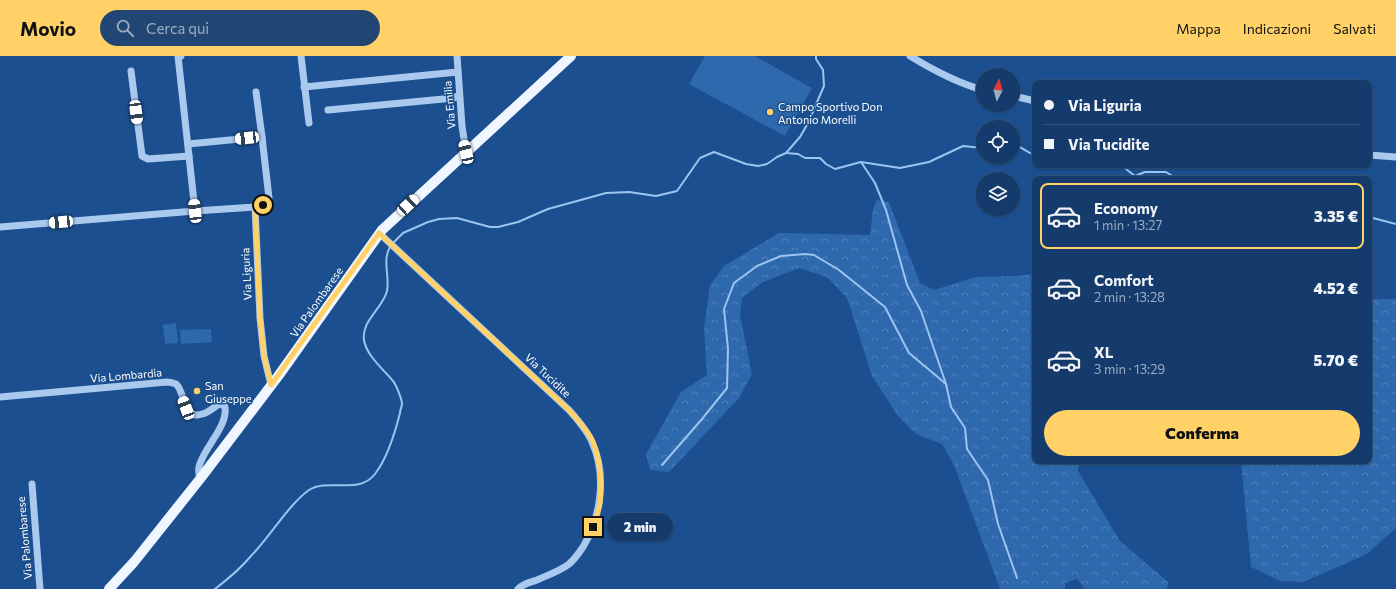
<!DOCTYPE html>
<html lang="it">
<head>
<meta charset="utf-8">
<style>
  :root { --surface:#143b6b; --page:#214673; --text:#f1f3f6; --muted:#9dadc1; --line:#33557e; --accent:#ffd166 }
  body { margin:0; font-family:Commissioner,sans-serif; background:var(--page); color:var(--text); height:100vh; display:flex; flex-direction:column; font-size:15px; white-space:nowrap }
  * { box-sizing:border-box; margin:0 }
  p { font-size:13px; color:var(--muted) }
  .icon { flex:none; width:22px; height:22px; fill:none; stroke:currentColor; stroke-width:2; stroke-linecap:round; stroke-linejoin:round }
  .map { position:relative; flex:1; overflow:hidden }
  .panel { position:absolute; left:1032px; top:120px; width:340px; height:288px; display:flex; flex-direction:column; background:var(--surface); border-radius:8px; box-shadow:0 1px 3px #0004,0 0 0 1px var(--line) }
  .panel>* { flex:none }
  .banner { position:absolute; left:1032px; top:24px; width:340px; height:88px; border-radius:8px; box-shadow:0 1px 3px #0004,0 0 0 1px var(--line); display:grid; align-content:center; height:88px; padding:0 12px; background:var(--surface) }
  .needle { width:26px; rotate:6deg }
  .controls { position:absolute; left:976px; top:12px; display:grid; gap:8px }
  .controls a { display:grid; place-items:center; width:44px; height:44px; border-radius:50%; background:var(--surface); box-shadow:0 1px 3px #0004,0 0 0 1px var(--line); font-size:20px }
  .end { position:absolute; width:18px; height:18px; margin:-9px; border:5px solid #ffd166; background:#111; box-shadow:0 0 0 2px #111 }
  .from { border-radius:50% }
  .bubble { position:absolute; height:28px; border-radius:14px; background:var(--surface); box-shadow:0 1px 3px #0004,0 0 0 1px var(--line); font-size:13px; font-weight:800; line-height:28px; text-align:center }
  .car { position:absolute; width:12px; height:24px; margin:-12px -6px; border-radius:5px; box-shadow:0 0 3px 1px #0007; background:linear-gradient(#fff 24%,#345 0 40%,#fff 0 76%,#345 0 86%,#fff 0) }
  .banner b { display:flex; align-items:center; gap:14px; height:38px; font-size:15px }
  .banner b+b { border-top:1px solid var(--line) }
  .banner i { width:10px; height:10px; background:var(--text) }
  ul { padding:7px 0 0; list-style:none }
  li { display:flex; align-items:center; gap:12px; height:66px; margin:0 8px 6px; padding:0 4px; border:2px solid transparent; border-radius:8px }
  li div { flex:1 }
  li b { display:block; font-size:15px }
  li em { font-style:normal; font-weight:800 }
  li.active { border-color:var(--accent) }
  li>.icon { width:36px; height:36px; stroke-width:1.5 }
  .action { display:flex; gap:8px; margin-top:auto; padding:8px 12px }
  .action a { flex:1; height:46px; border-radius:24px; background:var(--accent); color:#111; font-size:16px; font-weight:800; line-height:46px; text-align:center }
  header { display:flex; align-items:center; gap:24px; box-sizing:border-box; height:56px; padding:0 20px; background:var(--accent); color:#111 }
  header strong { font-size:19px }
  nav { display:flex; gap:22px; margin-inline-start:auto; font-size:14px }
  .search { width:280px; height:36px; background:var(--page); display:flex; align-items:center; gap:10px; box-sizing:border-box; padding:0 14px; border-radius:22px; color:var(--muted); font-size:15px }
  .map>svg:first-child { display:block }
  .forest { fill:url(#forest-crowns) }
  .pitch { fill:#2e69ad }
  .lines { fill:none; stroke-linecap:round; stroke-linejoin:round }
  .stream { stroke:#9cc4f0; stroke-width:2 }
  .minor { stroke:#a9c9ee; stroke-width:7 }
  .major { stroke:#f0f6ff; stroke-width:10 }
  .route { stroke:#ffd166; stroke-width:5 }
  .poi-dot { fill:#ffd166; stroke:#1b4f8f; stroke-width:1.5 }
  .labels { text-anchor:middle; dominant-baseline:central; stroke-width:3; stroke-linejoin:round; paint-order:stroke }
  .street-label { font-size:11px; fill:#fff; stroke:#1b4f8f }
  .poi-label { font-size:11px; fill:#fff; stroke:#1b4f8f; text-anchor:start }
</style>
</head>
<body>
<header>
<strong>Movio</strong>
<div class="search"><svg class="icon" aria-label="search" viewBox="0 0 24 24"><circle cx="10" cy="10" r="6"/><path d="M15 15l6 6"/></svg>Cerca qui</div>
<nav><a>Mappa</a><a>Indicazioni</a><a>Salvati</a></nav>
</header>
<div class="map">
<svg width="1396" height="533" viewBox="0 0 1396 533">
  <defs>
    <pattern id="forest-crowns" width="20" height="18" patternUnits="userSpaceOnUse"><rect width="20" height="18" fill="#2e69ad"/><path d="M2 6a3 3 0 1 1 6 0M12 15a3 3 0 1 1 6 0" fill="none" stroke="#4d80b9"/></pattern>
  </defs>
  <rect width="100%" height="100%" fill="#1b4f8f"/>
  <!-- forest -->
  <g class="forest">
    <polygon points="877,144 889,146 920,227 934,234 976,221 1017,220 1035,218 1035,405 1079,405 1078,415 1120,485 1168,526 1167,533 1085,533 1077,523 1065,527 1065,533 1000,533 954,409 942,388 916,378 898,360 872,320 847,242 827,221 799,212 763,226 742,242 740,259 752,318 739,342 669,416 650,414 646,398 681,336 707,319 704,272 710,229 724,210 779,177 870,179 873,153"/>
    <polygon points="1369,243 1396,243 1396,472 1367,498 1303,526 1280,525 1251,511 1241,405 1369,405"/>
  </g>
  <!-- pitch -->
  <g class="pitch">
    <polygon points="705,0 755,0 812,32 785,80 689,28"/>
    <polygon points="176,267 178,287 165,288 163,269"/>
    <polygon points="211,273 212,286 181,288 180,274"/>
  </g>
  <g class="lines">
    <!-- stream -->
    <g class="stream">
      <polyline points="1013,87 1035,100"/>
      <polyline points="786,97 798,98 805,102 820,102 826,108 835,113 861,106 900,112 929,106 963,90 983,92"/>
      <polyline points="861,106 875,127 886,154 907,229 921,255 946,328 951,351 965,372 967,393 988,424 998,468 1017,522"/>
      <polyline points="1118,109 1122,110 1135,120 1145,116 1166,116 1177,123"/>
      <polyline points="1369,161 1396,168"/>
      <polyline points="393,187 403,177 428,166 439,163 457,162 490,171 498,171 518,166 548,153 606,137 629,136 656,140 677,135 700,102 714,96 746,108 758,110 767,108 777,101 786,97 800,81 808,67 824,30 823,14 816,3 816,0"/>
      <polyline points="662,409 702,363 727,332 728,293 724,253 734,227 757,210 781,200 805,198 814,199 839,214 885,251 909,297 946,328"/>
      <path d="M215 533C228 523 241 512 251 500 269 482 289 448 309 434 329 422 359 439 375 418 388 401 395 377 400 357 400 354 402 350 402 348 402 344 396 328 393 325 384 314 366 299 364 284 361 265 383 252 387 235 390 220 382 205 390 191"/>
    </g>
    <!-- minor -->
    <g class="minor">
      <polyline points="181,0 178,0 195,155 255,151 260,262 264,300 271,329"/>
      <polyline points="301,0 309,67"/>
      <polyline points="457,0 462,70 466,96"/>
      <path d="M910 0C933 14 957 27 983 34"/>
      <polyline points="131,15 142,100 148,103 189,100"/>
      <polyline points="304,31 458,16"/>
      <polyline points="256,36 262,81"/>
      <polyline points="1013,40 1035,45"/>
      <polyline points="328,54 454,42 459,39"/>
      <polyline points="188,88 262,81 269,142 265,148 255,151"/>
      <polyline points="1369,99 1396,101"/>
      <polyline points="0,171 195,155"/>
      <path d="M379 177 569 354C577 363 587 374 592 386 607 419 601 461 583 491 579 497 575 503 569 508 560 515 548 519 537 524 529 527 524 527 518 533"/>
      <path d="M0 341 167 326C170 326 173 327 176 328 186 336 181 365 202 358 208 357 213 352 219 348H221L225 351C228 371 203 392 199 411 198 415 199 419 200 423"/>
      <polyline points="32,428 40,533"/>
    </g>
    <!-- major -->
    <polyline class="major" points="109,533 134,506 200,423 279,319 382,174 571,0"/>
  </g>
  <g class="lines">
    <!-- route -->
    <path class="route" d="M263 149 255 151 260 262 264 300 271 329 379 177 569 354C577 363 588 374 593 386 600 404 602 427 600 447 599 455 595 463 593 471"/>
  </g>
  <!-- markers -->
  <g class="poi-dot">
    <circle cx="770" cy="56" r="4"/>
    <circle cx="197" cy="335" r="4"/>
  </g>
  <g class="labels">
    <!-- street labels -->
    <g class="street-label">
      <text transform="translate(449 49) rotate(-95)">Via Emilia</text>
      <text transform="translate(246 218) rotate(-93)">Via Liguria</text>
      <text transform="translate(316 246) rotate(-55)">Via Palombarese</text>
      <text transform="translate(126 319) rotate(-5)">Via Lombardia</text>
      <text transform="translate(548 319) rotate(43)">Via Tucidite</text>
      <text transform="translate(24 482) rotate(-95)">Via Palombarese</text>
    </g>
    <!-- poi labels -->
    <g class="poi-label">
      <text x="778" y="50">Campo Sportivo Don<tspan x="778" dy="13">Antonio Morelli</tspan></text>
      <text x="205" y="329">San<tspan x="205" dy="13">Giuseppe</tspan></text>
    </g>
  </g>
</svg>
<div class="controls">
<a><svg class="needle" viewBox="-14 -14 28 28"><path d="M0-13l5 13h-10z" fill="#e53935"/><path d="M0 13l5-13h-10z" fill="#9dadc1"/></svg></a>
<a><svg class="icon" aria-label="locate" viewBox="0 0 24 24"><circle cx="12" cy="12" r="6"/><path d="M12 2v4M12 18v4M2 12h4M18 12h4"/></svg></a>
<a><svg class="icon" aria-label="layers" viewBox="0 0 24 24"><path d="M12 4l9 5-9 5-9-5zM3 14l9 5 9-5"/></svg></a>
</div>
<i class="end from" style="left:263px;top:149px"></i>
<i class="end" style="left:593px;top:471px"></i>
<div class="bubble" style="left:607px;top:457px;width:66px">2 min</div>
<i class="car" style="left:136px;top:56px;rotate:173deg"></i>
<i class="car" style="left:247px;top:82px;rotate:264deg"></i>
<i class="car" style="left:466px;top:96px;rotate:347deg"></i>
<i class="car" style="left:408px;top:149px;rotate:47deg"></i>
<i class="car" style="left:195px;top:155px;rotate:354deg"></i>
<i class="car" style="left:61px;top:166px;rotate:265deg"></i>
<i class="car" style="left:186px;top:352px;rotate:339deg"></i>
<div class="banner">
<b><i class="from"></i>Via Liguria</b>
<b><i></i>Via Tucidite</b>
</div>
<section class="panel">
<ul>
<li class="active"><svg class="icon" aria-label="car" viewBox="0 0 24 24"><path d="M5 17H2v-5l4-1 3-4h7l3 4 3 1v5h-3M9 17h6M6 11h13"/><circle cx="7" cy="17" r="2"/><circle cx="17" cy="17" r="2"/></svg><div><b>Economy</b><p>1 min · 13:27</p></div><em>3.35 €</em></li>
<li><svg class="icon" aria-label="car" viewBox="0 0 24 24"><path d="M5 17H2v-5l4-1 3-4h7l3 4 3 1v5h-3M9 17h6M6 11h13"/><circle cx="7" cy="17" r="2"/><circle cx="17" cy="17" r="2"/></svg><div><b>Comfort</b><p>2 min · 13:28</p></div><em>4.52 €</em></li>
<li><svg class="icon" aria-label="car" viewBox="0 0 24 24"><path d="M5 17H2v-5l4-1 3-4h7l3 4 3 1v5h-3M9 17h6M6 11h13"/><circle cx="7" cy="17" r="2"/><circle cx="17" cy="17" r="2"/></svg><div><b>XL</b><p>3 min · 13:29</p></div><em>5.70 €</em></li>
</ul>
<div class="action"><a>Conferma</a></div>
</section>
</div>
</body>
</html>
